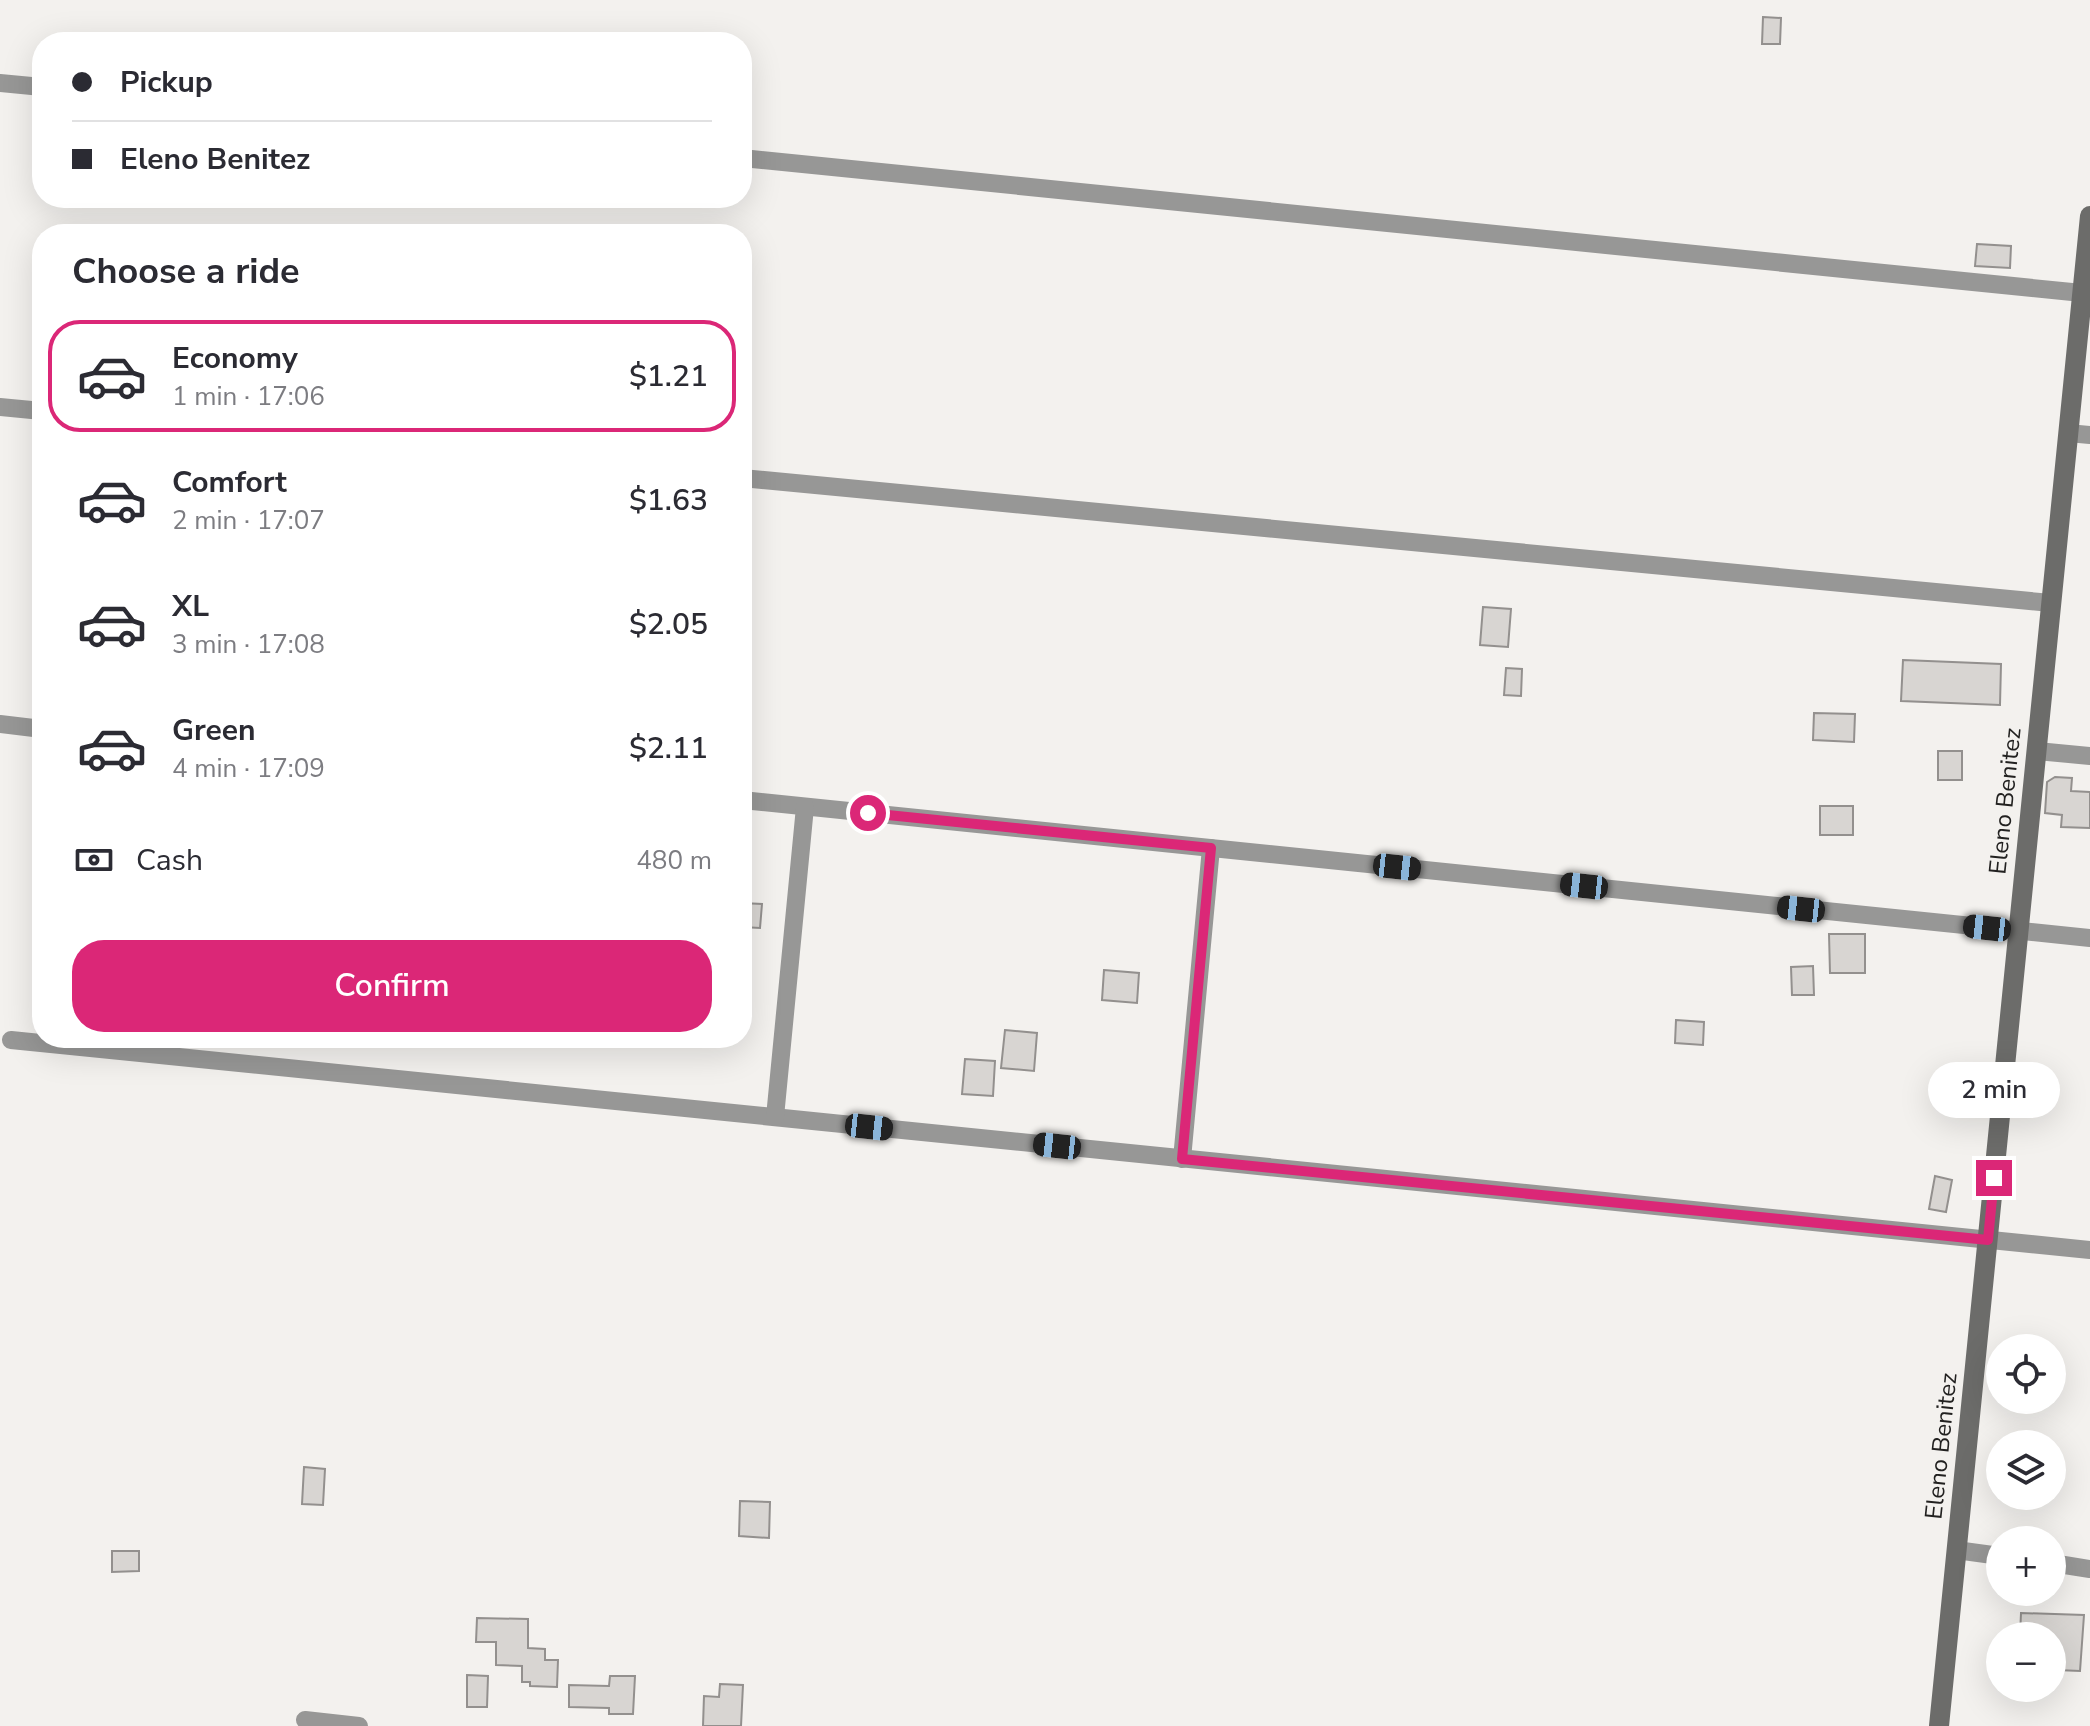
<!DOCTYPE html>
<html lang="en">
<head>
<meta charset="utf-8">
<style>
  :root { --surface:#fff; --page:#f2f2f3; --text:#2b2b33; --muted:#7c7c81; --line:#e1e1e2; --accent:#db2777 }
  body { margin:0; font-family:"Nunito Sans",sans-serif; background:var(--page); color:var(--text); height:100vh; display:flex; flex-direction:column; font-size:30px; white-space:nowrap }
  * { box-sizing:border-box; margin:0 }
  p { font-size:26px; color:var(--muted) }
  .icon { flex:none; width:44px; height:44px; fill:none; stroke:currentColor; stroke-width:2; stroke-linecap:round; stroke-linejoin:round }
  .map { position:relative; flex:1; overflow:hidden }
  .drawer { position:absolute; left:32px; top:224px; width:720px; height:824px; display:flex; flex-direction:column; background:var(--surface); border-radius:32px; box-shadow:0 8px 32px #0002 }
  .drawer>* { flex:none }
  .guide { position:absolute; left:32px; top:32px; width:720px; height:176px; border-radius:32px; box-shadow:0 8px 32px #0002; display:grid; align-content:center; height:176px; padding:0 40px; background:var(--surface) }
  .controls { position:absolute; left:1986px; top:1334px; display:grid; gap:16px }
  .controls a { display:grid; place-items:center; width:80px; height:80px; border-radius:50%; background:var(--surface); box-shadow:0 8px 32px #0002; font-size:40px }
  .end { position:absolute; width:36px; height:36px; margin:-18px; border:10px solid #db2777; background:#fff; box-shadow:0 0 0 4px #fff }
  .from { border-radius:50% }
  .bubble { position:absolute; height:56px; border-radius:28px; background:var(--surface); box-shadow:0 8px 32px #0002; font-size:26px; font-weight:600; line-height:56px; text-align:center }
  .car { position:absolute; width:24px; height:48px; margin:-24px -12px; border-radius:10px; box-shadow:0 0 6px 2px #0007; background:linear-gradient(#222 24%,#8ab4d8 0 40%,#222 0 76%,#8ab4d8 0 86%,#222 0) }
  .guide b { display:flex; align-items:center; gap:28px; height:76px; font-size:30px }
  .guide b+b { border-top:2px solid var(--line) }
  .guide i { width:20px; height:20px; background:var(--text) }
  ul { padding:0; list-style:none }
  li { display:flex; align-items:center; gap:24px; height:112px; margin:0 16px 12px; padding:0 24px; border:4px solid transparent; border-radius:32px }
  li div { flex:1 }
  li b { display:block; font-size:30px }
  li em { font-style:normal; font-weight:600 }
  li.active { border-color:var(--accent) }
  li>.icon { width:72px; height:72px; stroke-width:1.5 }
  h2 { padding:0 40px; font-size:36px; line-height:96px }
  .pay { display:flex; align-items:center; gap:20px; height:88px; padding:0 40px; font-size:30px }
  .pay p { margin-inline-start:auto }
  .button { display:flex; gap:16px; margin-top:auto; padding:16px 40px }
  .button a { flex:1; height:92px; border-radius:32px; background:var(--accent); color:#fff; font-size:32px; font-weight:600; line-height:92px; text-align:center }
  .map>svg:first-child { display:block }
  .building { fill:#d8d5d2; stroke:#93908e; stroke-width:2 }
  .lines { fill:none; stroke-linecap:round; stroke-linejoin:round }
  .street { stroke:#979796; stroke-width:18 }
  .secondary { stroke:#6c6c6a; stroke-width:20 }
  .route { stroke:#db2777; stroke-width:10 }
  .labels { text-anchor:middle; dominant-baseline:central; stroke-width:6; stroke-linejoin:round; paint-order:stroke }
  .street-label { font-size:24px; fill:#222120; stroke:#f3f1ee }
</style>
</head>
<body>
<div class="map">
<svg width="2090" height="1726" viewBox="0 0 2090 1726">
  <rect width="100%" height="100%" fill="#f3f1ee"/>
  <!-- building -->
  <g class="building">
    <polygon points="1763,17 1781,18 1780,44 1762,44"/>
    <polygon points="1977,244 2011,246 2010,268 1975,266"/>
    <polygon points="1483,607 1511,609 1508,647 1480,645"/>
    <polygon points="1903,660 2001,664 2000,705 1901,701"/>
    <polygon points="1506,668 1522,669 1521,696 1504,695"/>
    <polygon points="1814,713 1855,714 1854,742 1813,740"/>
    <rect x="1938" y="751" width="24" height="29"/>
    <polygon points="2055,777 2072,778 2071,791 2090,792 2090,828 2061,827 2062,815 2045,813 2047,782"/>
    <rect x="1820" y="806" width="33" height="29"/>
    <polygon points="742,903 762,904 760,928 742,927"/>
    <polygon points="1829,934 1865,934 1865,973 1830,973"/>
    <polygon points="1813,966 1814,995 1792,995 1791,967"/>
    <polygon points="1104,970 1139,973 1137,1003 1102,1000"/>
    <polygon points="1676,1020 1704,1022 1703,1045 1675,1043"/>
    <polygon points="1005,1030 1037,1033 1034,1071 1001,1068"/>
    <polygon points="965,1059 995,1061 993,1096 962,1094"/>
    <polygon points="1935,1176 1952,1180 1946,1212 1929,1209"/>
    <polygon points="304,1467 325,1469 323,1505 302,1504"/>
    <polygon points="740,1501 770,1502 769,1538 739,1536"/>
    <polygon points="112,1551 139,1551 139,1571 112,1572"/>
    <polygon points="2021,1613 2084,1615 2080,1671 2057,1670 2058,1643 2052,1643 2052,1636 2020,1636"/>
    <polygon points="477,1618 528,1619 528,1648 545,1649 545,1660 558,1660 557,1687 530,1686 530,1682 522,1682 522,1666 496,1665 496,1642 476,1642"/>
    <polygon points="467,1675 488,1676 487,1707 467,1707"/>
    <polygon points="610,1676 635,1676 633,1714 609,1714 609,1708 569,1707 569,1685 609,1686"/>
    <polygon points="720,1684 743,1685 741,1726 703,1726 704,1696 719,1697"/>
  </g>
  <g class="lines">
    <!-- street -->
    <g class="street">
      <polyline points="0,83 42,87"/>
      <polyline points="742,158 2082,293"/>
      <polyline points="0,407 42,411"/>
      <polyline points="2068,433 2090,435"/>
      <polyline points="742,478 2051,603"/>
      <polyline points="0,724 42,729"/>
      <polyline points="2037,751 2090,756"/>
      <polyline points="742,800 2090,938"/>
      <polyline points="11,1040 2090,1250"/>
      <polyline points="775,1117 805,807"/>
      <polyline points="1182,1159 1211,848"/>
      <polyline points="1956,1550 2000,1556"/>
      <polyline points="2052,1563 2090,1569"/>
      <polyline points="305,1720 359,1726"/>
    </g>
    <!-- secondary -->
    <polyline class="secondary" points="1939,1726 2090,216"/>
  </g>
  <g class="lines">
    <!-- route -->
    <polyline class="route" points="868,813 1211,848 1182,1159 1988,1240 1994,1178"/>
  </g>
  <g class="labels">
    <!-- street labels -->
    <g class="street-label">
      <text transform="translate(2005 801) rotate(-84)">Eleno Benitez</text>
      <text transform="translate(1941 1446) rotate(-84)">Eleno Benitez</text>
    </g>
  </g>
</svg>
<div class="controls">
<a><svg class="icon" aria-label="locate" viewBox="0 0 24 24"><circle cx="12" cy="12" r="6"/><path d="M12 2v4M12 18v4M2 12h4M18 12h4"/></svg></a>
<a><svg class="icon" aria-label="layers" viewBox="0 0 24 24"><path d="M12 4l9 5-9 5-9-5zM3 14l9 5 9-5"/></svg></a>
<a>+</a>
<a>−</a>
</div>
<i class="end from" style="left:868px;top:813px"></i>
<i class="end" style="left:1994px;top:1178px"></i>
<div class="bubble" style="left:1928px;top:1062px;width:132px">2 min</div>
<i class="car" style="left:1397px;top:867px;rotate:96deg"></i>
<i class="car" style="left:1584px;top:886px;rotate:276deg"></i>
<i class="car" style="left:1801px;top:909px;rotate:276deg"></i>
<i class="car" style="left:1987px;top:928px;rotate:276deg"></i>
<i class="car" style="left:869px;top:1127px;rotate:96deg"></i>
<i class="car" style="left:1057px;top:1146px;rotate:276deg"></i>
<div class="guide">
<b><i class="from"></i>Pickup</b>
<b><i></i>Eleno Benitez</b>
</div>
<section class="drawer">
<h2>Choose a ride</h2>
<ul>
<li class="active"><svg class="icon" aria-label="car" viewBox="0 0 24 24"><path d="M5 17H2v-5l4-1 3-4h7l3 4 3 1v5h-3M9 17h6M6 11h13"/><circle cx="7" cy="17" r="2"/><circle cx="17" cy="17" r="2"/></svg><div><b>Economy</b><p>1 min · 17:06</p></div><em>$1.21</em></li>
<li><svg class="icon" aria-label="car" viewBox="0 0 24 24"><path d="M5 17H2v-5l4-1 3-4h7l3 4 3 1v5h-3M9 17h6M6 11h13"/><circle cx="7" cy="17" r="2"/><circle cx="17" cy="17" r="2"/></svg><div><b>Comfort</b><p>2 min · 17:07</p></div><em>$1.63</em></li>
<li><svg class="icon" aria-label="car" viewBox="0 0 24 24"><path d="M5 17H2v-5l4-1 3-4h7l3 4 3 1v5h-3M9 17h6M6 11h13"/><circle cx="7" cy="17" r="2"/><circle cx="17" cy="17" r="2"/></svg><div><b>XL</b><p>3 min · 17:08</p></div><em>$2.05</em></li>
<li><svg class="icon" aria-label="car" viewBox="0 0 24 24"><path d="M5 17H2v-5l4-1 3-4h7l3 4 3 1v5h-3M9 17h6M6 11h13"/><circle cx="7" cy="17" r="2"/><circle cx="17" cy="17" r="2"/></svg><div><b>Green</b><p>4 min · 17:09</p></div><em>$2.11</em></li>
</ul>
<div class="pay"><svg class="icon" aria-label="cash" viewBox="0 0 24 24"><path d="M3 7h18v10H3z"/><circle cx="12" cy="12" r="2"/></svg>Cash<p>480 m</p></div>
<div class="button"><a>Confirm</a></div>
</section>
</div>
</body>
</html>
